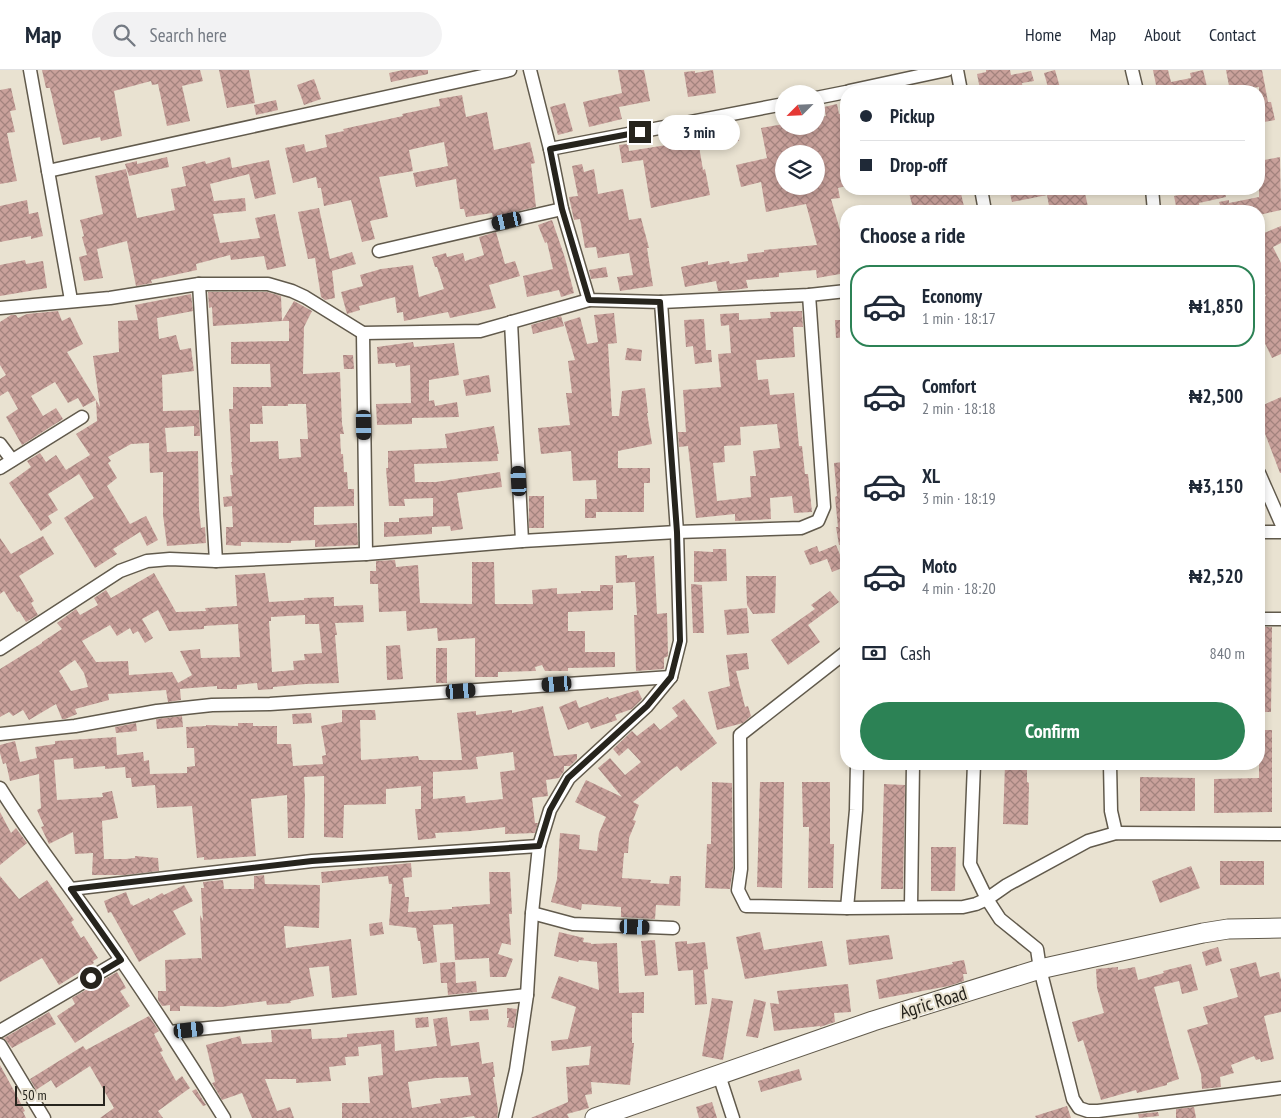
<!DOCTYPE html>
<html lang="en">
<head>
<meta charset="utf-8">
<style>
  :root { --surface:#fff; --page:#f2f2f3; --text:#1f2937; --muted:#747a83; --line:#e0e1e3; --accent:#2c8255 }
  body { margin:0; font-family:"PT Sans Narrow",sans-serif; background:var(--page); color:var(--text); height:100vh; display:flex; flex-direction:column; font-size:19px; white-space:nowrap }
  * { box-sizing:border-box; margin:0 }
  p { font-size:16px; color:var(--muted) }
  .icon { flex:none; width:28px; height:28px; fill:none; stroke:currentColor; stroke-width:2; stroke-linecap:round; stroke-linejoin:round }
  .map { position:relative; flex:1; overflow:hidden }
  .side { position:absolute; left:840px; top:135px; width:425px; height:565px; display:flex; flex-direction:column; background:var(--surface); border-radius:20px; box-shadow:0 2px 8px #0003 }
  .side>* { flex:none }
  .hud { position:absolute; left:840px; top:15px; width:425px; height:110px; border-radius:20px; box-shadow:0 2px 8px #0003; display:grid; align-content:center; height:110px; padding:0 20px; background:var(--surface) }
  .needle { width:32px; rotate:246deg }
  .tools { position:absolute; left:775px; top:15px; display:grid; gap:10px }
  .tools a { display:grid; place-items:center; width:50px; height:50px; border-radius:50%; background:var(--surface); box-shadow:0 2px 8px #0003; font-size:25px }
  .scale { position:absolute; left:15px; bottom:12px; width:90px; box-sizing:border-box; padding-left:5px; border:2px solid #26241d; border-top:0; font-size:14px; line-height:18px; white-space:nowrap; color:#26241d; -webkit-text-stroke:4px #e9e2d1; paint-order:stroke }
  .end { position:absolute; width:22px; height:22px; margin:-11px; border:6px solid #26241d; background:#fff; box-shadow:0 0 0 2px #fff }
  .from { border-radius:50% }
  .bubble { position:absolute; height:35px; border-radius:18px; background:var(--surface); box-shadow:0 2px 8px #0003; font-size:16px; font-weight:700; line-height:35px; text-align:center }
  .car { position:absolute; width:15px; height:30px; margin:-15px -8px; border-radius:6px; box-shadow:0 0 4px 1px #0007; background:linear-gradient(#222 24%,#8ab4d8 0 40%,#222 0 76%,#8ab4d8 0 86%,#222 0) }
  .hud b { display:flex; align-items:center; gap:18px; height:48px; font-size:19px }
  .hud b+b { border-top:1px solid var(--line) }
  .hud i { width:12px; height:12px; background:var(--text) }
  ul { padding:0; list-style:none }
  li { display:flex; align-items:center; gap:15px; height:82px; margin:0 10px 8px; padding:0 10px; border:2px solid transparent; border-radius:20px }
  li div { flex:1 }
  li b { display:block; font-size:19px }
  li em { font-style:normal; font-weight:700 }
  li.on { border-color:var(--accent) }
  li>.icon { width:45px; height:45px; stroke-width:1.5 }
  h2 { padding:0 20px; font-size:22px; line-height:60px }
  .pay { display:flex; align-items:center; gap:12px; height:55px; padding:0 20px; font-size:19px }
  .pay p { margin-inline-start:auto }
  .action { display:flex; gap:10px; margin-top:auto; padding:10px 20px }
  .action a { flex:1; height:58px; border-radius:30px; background:var(--accent); color:#fff; font-size:20px; font-weight:700; line-height:58px; text-align:center }
  header { display:flex; align-items:center; gap:30px; box-sizing:border-box; height:70px; padding:0 25px; background:var(--surface); border-bottom:1px solid var(--line) }
  header strong { font-size:24px }
  nav { display:flex; gap:28px; margin-inline-start:auto; font-size:18px }
  .search { width:350px; height:45px; background:var(--page); display:flex; align-items:center; gap:12px; box-sizing:border-box; padding:0 18px; border-radius:28px; color:var(--muted); font-size:19px }
  .map>svg:first-child { display:block }
  .building { fill:url(#building-cross-hatch); fill-rule:evenodd }
  .lines { fill:none; stroke-linecap:round; stroke-linejoin:round }
  .street-casing { stroke:#615a4c; stroke-width:15 }
  .secondary-casing { stroke:#615a4c; stroke-width:21 }
  .street { stroke:#fff; stroke-width:12 }
  .secondary { stroke:#fff; stroke-width:19 }
  .route { stroke:#26241d; stroke-width:6 }
  .labels { text-anchor:middle; dominant-baseline:central; stroke-width:4.5; stroke-linejoin:round; paint-order:stroke }
  .street-label { font-size:19px; fill:#26241d; stroke:#e9e2d1 }
</style>
</head>
<body>
<header>
<strong>Map</strong>
<div class="search"><svg class="icon" aria-label="search" viewBox="0 0 24 24"><circle cx="10" cy="10" r="6"/><path d="M15 15l6 6"/></svg>Search here</div>
<nav><a>Home</a><a>Map</a><a>About</a><a>Contact</a></nav>
</header>
<div class="map">
<svg width="1281" height="1048" viewBox="0 0 1281 1048">
  <defs>
    <pattern id="building-cross-hatch" width="8" height="8" patternUnits="userSpaceOnUse" patternTransform="scale(1.25)"><rect width="8" height="8" fill="#c9a19b"/><path d="M0 0l8 8M0 8l8-8" fill="none" stroke="#a3837e"/></pattern>
  </defs>
  <rect width="100%" height="100%" fill="#e9e2d1"/>
  <!-- building -->
  <g class="building">
    <polygon points="42,0 200,0 203,11 182,16 190,51 167,56 158,14 152,15 151,11 114,21 122,66 101,71 100,67 63,75 50,18 46,18"/>
    <polygon points="219,0 249,0 255,33 227,38"/>
    <polygon points="403,0 428,0 428,4 391,12 389,3"/>
    <polygon points="618,0 644,0 650,31 619,37 622,49 589,57 583,32 622,23"/>
    <polygon points="713,0 716,23 688,27 684,2 695,1 695,3"/>
    <polygon points="986,0 1010,0 1011,5 1031,1 1034,11 1022,13 1023,21 992,21 991,17 980,19 977,4 986,2"/>
    <polygon points="1055,0 1061,21 1049,21 1044,3"/>
    <polygon points="1153,0 1168,0 1171,12 1191,8 1190,3 1203,0 1208,21 1149,21 1149,17 1156,15"/>
    <polygon points="1226,0 1262,0 1268,32 1271,32 1275,50 1259,53 1259,17 1230,21"/>
    <polygon points="314,9 321,29 304,35 297,15"/>
    <polygon points="11,18 16,40 10,41 15,62 7,63 17,111 0,114 0,20"/>
    <polygon points="462,25 466,47 487,42 494,80 530,72 535,93 531,94 536,137 493,147 492,143 466,147 464,139 460,139 456,109 416,117 413,103 448,96 444,72 409,80 413,101 379,107 388,147 370,151 375,169 362,172 351,130 324,136 321,118 318,118 316,107 293,113 285,78 304,74 306,82 327,77 325,65 344,61 343,59 403,46 402,44 440,36 439,29"/>
    <polygon points="276,30 278,40 256,45 254,35"/>
    <polygon points="565,33 573,61 558,65 550,37"/>
    <path d="M837 34 839 44 846 42V116L838 118 840 128 831 129 842 167 845 166 846 203 817 208 816 200 779 203V207L746 210 748 218 734 220 718 221 716 211 685 217 681 197 708 191V195L729 191 730 194 748 191 747 184 764 182V180L817 175 806 134 766 142 761 112 741 117 736 95 767 88 761 58 784 54V56H816V48L826 46 824 37ZM784 84H816V116H784Z"/>
    <polygon points="736,59 739,71 729,72 727,61"/>
    <polygon points="698,70 703,100 705,99 710,125 651,138 643,90 622,93 619,75 628,74 629,81"/>
    <polygon points="167,87 169,97 129,106 125,94 137,91 137,94"/>
    <polygon points="230,87 232,98 269,90 276,124 255,129 249,104 210,114 214,131 245,128 246,141 213,144 220,173 260,168 255,148 275,144 286,196 267,200 264,186 231,190 230,185 196,194 197,200 151,210 152,213 136,216 127,171 97,179 103,208 84,211 79,187 87,185 82,167 84,166 80,150 103,144 95,106 126,99 137,148 175,140 171,119 186,116 182,97 205,91 206,94"/>
    <polygon points="1280,87 1281,140 1259,145 1259,141 1211,141 1210,137 1220,135 1219,132 1229,130 1229,133 1259,127 1259,91"/>
    <polygon points="582,94 584,102 594,99 598,124 623,119 629,150 641,148 649,178 647,178 653,216 620,221 617,207 633,205 629,183 598,188 596,177 585,178 580,149 574,150 569,127 578,126 572,96"/>
    <polygon points="908,119 960,119 965,141 919,141 919,137 913,138"/>
    <polygon points="1009,119 1084,119 1089,141 1050,141 1047,125 1012,132"/>
    <polygon points="1208,119 1224,119 1226,127 1199,133 1200,141 1177,141 1174,126"/>
    <polygon points="27,130 29,144 38,142 43,166 31,169 31,166 0,172 0,136"/>
    <polygon points="319,138 330,189 352,182 356,194 332,201 335,228 325,230 321,227 315,188 308,189 298,142"/>
    <polygon points="552,150 565,188 574,223 561,227 559,220 527,227 523,206 553,199 547,172 545,173 538,155"/>
    <polygon points="1281,156 1281,173 1273,177 1281,193 1281,284 1272,288 1259,261 1259,230 1266,226 1259,210 1259,165"/>
    <polygon points="496,162 505,194 515,191 520,206 489,215 496,238 450,248 448,242 404,251 403,242 397,243 395,227 359,236 360,240 347,244 341,222 363,216 360,205 381,199 413,195 419,227 444,219 437,197 435,197 432,187 446,183 447,187 463,183 465,191 484,185 479,167"/>
    <polygon points="25,190 26,194 43,191 47,218 0,226 0,195"/>
    <polygon points="606,197 608,207 591,209 589,200"/>
    <polygon points="208,222 267,222 281,226 282,251 213,256 212,237 209,238"/>
    <polygon points="191,224 193,241 157,248 159,269 176,265 180,280 191,278 194,301 162,305 163,341 199,340 200,366 194,366 194,356 165,358 167,382 198,381 199,439 201,458 205,457 206,473 167,476 163,445 163,402 150,403 149,373 131,374 108,387 111,391 108,393 117,408 107,416 130,454 146,446 158,470 147,476 140,462 113,479 117,484 95,498 64,448 94,428 79,404 48,424 58,440 48,446 52,453 41,461 9,413 31,397 27,391 40,383 46,392 56,385 66,400 90,385 76,364 97,351 96,330 100,337 93,286 119,282 118,251 138,250 135,235"/>
    <path d="M294 231 312 241 304 257 303 304 340 302 342 354 344 364H340L341 384H343L344 402H347L348 419H354V436L314 437V455L357 453 358 475 315 477V470L291 471V473L241 472V476L226 475V457H233L232 436 224 437 223 427 232 426 230 405H233L231 392H232L229 339H233V317H271L270 294H231V272L289 271V251H282ZM288 334H306L308 369H300L301 387 279 389 278 371 250 372V354H263L262 336H288Z"/>
    <polygon points="58,241 62,251 70,247 83,274 67,282 96,330 83,337 78,328 68,333 55,312 31,326 43,346 56,338 63,349 22,375 6,347 18,339 8,321 0,326 0,309 6,305 0,295 0,252 11,245 16,245 18,248 27,244"/>
    <path d="M802 241 803 257H793L795 287 756 290 758 310 768 309 770 325 794 323 799 376H802L805 404H808L812 442 794 443 792 426 770 428 771 449 735 451V444L696 448 688 376 679 377 678 362H686L683 320 721 317 718 284 731 283 729 255 721 256 720 244 739 243V250L771 248 770 242ZM777 354 780 378 753 381 756 406H750L751 427 717 431 713 393 725 392 724 376 741 375 740 357Z"/>
    <polygon points="614,243 617,273 608,274 612,346 619,346 622,321 645,318 648,343 647,343 652,374 618,381 618,398 650,398 650,413 644,413 644,442 596,442 596,448 585,448 585,429 597,429 596,410 573,411 571,381 541,384 538,358 570,355 566,323 572,323 568,291 575,290 564,252 580,247 587,274 598,272 594,245"/>
    <polygon points="561,246 564,256 533,264 531,255"/>
    <polygon points="704,249 706,280 711,280 712,292 695,294 693,276 686,277 684,250"/>
    <polygon points="835,250 846,250 846,267 836,268"/>
    <polygon points="413,272 414,277 454,273 459,305 429,310 429,331 434,330 435,336 457,332 459,347 412,348 412,354 377,355 376,334 411,333 410,295 396,297 395,293 378,294 377,277"/>
    <polygon points="627,278 642,280 641,291 625,290"/>
    <polygon points="343,285 353,285 354,299 344,299"/>
    <polygon points="489,305 491,322 466,326 463,310"/>
    <polygon points="1281,327 1281,403 1280,403 1259,348 1259,337"/>
    <polygon points="494,356 499,384 497,384 498,391 414,394 415,412 436,412 500,402 502,417 457,423 463,459 451,461 450,456 432,457 432,464 384,467 384,452 399,452 399,448 433,446 433,428 404,429 405,436 389,436 386,398 388,398 388,381 447,378 445,364"/>
    <polygon points="844,392 846,418 846,482 843,475 839,475 836,457 838,457 835,427 837,426 834,393"/>
    <rect x="529" y="426" width="15" height="32"/>
    <polygon points="43,466 54,484 19,506 34,531 31,533 38,545 26,552 19,541 17,542 4,521 0,524 0,468 11,484"/>
    <polygon points="836,475 845,497 832,502 827,489 810,495 804,481 817,476 819,482"/>
    <polygon points="713,479 726,479 727,511 694,512 694,481 713,482"/>
    <polygon points="627,485 627,488 654,486 657,544 667,543 668,586 664,588 664,599 636,601 634,545 637,545 635,512 616,513 615,486"/>
    <polygon points="395,490 396,497 418,495 420,533 472,534 472,492 494,492 495,534 533,534 532,520 557,518 557,524 581,523 581,521 600,521 600,515 613,515 613,540 568,542 568,561 585,561 585,582 615,582 615,597 568,598 568,601 545,601 542,595 535,597 536,601 534,601 498,602 498,607 475,607 475,568 438,571 437,558 407,561 406,541 379,542 378,514 370,514 370,501 376,501 376,491"/>
    <path d="M154 503 176 542 206 541 205 538 237 536 235 505 265 503 269 532 304 530V528L334 527V536L363 535 364 552 335 553 337 565H335L339 613 306 614 273 617V619L258 620 257 613 237 615V619H217V616L180 619 181 630 168 632 166 620 108 624 109 630 75 639 77 644 65 649H62L56 634 29 650 23 640 13 646 9 642 0 647V599L42 573V572L62 559 57 553 76 539 80 545 98 535 94 528 106 520 111 528ZM158 540 169 561 204 559V556L238 554 240 587 201 588 200 579 180 581 192 605 178 613 172 602 129 605 128 591 96 592 82 571 110 555 117 566 130 558 133 564 138 561 145 573 153 568 142 549ZM305 545V554H319L322 583 304 584 305 590 293 591 294 600 272 602 269 551H271V547ZM75 590 84 603 88 617 71 621 59 601Z"/>
    <polygon points="746,506 776,506 775,543 753,544 747,535"/>
    <polygon points="691,514 702,515 704,563 693,563"/>
    <polygon points="830,521 839,532 808,555 820,572 788,595 771,570 815,539 811,535"/>
    <polygon points="747,538 749,563 727,565 724,540"/>
    <polygon points="1259,557 1272,557 1271,642 1259,642"/>
    <polygon points="400,575 403,609 387,610 386,576"/>
    <rect x="436" y="578" width="11" height="35"/>
    <polygon points="747,583 749,599 736,601 745,637 748,636 751,646 743,653 717,660 708,622 730,616 726,585"/>
    <polygon points="638,620 642,629 632,639 615,645 617,650 591,659 588,652 568,660 559,637 576,630 579,638 608,627 609,629"/>
    <polygon points="684,629 717,673 681,701 677,696 671,700 633,732 639,735 633,750 636,751 629,768 628,783 624,783 622,808 651,810 650,813 669,814 670,806 681,806 680,836 656,835 655,849 621,847 621,837 582,834 581,840 551,832 557,809 560,763 580,765 579,779 597,781 599,763 606,747 575,732 586,710 622,727 598,698 610,688 625,705 641,692 628,678 619,686 613,679 632,661 637,666 654,653 660,660 678,646 672,638"/>
    <path d="M543 636 554 686 577 684V689L570 696H564V701L559 708 546 710 548 726 532 728 535 753H538L535 763 505 764V757L471 761 435 763 436 768 418 770 415 739H421V716L386 719V734L344 735 343 768 324 767V706L304 707 305 727 304 768H288L287 725 251 729 256 786 204 790V787L197 788 192 736 157 738 155 715 132 717 131 708H126L125 697 105 699V696L74 699 73 688 54 690 57 730 103 727 102 723 112 721 118 748 102 751 104 789H126L135 788V786L158 788 159 801 125 805H92L93 783 75 784 73 762 49 774 41 757 44 756 37 740 41 738 39 704 10 711 6 693 3 694 0 683V675L15 671 20 692 37 688 35 677 55 674V671L116 667 117 685 143 682 144 691 149 690 150 704 187 703V697L195 696 194 678H187L186 657 206 656V655L238 656V653H253V656H277V674H291L293 696 323 694 322 686 326 685 321 656 342 652V640H375L376 650H360L361 690 418 686 419 690H462L457 643 476 641V645L512 640V643ZM513 682 515 700 500 702 503 729 466 733 465 726 433 729V702L478 699 476 687Z"/>
    <polygon points="311,643 312,653 293,654 292,644"/>
    <polygon points="182,646 183,657 157,659 156,649"/>
    <polygon points="136,653 137,661 116,663 115,657"/>
    <polygon points="1259,660 1272,660 1272,742 1214,743 1214,709 1259,708"/>
    <polygon points="1005,694 1027,694 1027,712 1029,713 1028,755 1003,754"/>
    <polygon points="1140,707 1195,708 1195,741 1140,741"/>
    <polygon points="712,712 732,713 733,798 730,819 705,818 707,774 711,774"/>
    <polygon points="760,712 784,712 782,818 757,817"/>
    <polygon points="802,712 830,712 830,774 834,774 833,818 808,818 809,757 803,757"/>
    <polygon points="884,714 905,715 903,819 881,819"/>
    <polygon points="0,742 11,763 16,758 27,773 0,795"/>
    <polygon points="931,777 956,777 955,821 931,821"/>
    <rect x="1220" y="791" width="44" height="24"/>
    <polygon points="411,793 412,807 403,808 405,827 409,827 408,842 452,839 452,837 490,834 489,802 510,802 512,844 509,844 511,875 502,873 498,884 513,889 506,907 490,907 489,888 455,890 453,854 433,855 437,892 423,894 420,871 418,871 416,858 389,855 392,814 389,814 388,806 322,813 321,802"/>
    <polygon points="1191,796 1200,818 1160,833 1152,811"/>
    <polygon points="264,805 265,814 320,815 319,858 284,856 286,878 351,869 357,925 332,928 329,896 309,898 314,926 290,931 291,933 267,935 266,931 221,937 180,936 180,941 170,941 170,935 162,936 158,930 158,921 166,921 165,890 201,888 202,890 200,845 203,851 201,818 204,818 203,812 223,810 224,819 254,819 254,806"/>
    <polygon points="0,806 19,829 47,810 74,850 71,852 81,868 84,866 98,888 93,891 94,893 59,915 42,888 0,912"/>
    <polygon points="184,815 193,831 173,841 186,864 139,892 111,842 108,843 104,831 126,822 131,835 132,834 133,836 149,828 150,830 162,823 164,825"/>
    <polygon points="382,852 384,864 370,866 369,854"/>
    <polygon points="559,862 584,868 583,872 591,873 591,874 617,873 619,923 644,922 644,943 632,943 632,973 634,973 630,1015 591,1012 592,1024 585,1025 589,1038 567,1044 569,1048 531,1048 568,1032 566,997 589,995 591,976 552,981 551,971 568,969 576,937 551,928 559,906 599,920 597,892 579,890 578,892 554,886"/>
    <polygon points="760,862 764,880 822,871 827,896 745,909 736,867"/>
    <polygon points="889,865 893,889 849,895 846,870"/>
    <polygon points="655,870 658,905 645,906 641,871"/>
    <polygon points="687,871 687,874 705,872 708,899 704,900 707,934 695,935 693,900 678,901 675,872"/>
    <polygon points="1218,877 1222,891 1206,896 1202,882"/>
    <polygon points="964,890 967,904 963,904 964,911 949,916 879,929 876,910 953,894 952,892"/>
    <polygon points="455,892 456,913 476,911 477,922 448,925 447,913 441,913 440,893"/>
    <polygon points="1256,892 1260,907 1279,902 1281,910 1281,942 1264,946 1274,989 1261,992 1260,989 1256,990 1254,986 1231,995 1234,1003 1220,1007 1221,1017 1202,1019 1201,1004 1187,960 1208,954 1203,937 1238,927 1230,899"/>
    <polygon points="1191,894 1198,920 1182,924 1179,911 1154,917 1179,1009 1167,1013 1167,1015 1137,1023 1136,1020 1101,1030 1083,970 1078,972 1072,952 1104,943 1097,918 1096,899 1118,897 1118,900 1135,897 1138,910 1164,903 1163,901"/>
    <polygon points="117,902 126,918 120,921 130,936 75,973 57,946 75,934 72,928"/>
    <polygon points="848,914 851,942 834,943 835,952 820,957 820,956 774,961 770,933 779,934 777,921"/>
    <polygon points="712,928 733,931 723,990 702,986"/>
    <polygon points="754,929 766,932 758,968 746,966"/>
    <polygon points="507,938 517,939 514,958 507,957 509,948 507,948"/>
    <polygon points="488,939 489,950 470,951 469,941"/>
    <polygon points="49,942 56,954 12,978 4,968"/>
    <polygon points="149,946 159,961 154,964 163,981 160,982 176,1011 182,1006 190,1018 158,1041 163,1048 100,1048 114,1038 90,996 56,1018 51,1010 36,1020 30,1009 83,976 86,980"/>
    <polygon points="428,947 429,957 416,958 415,948"/>
    <path d="M447 947 451 976 479 972 482 994 493 992 495 1007H493L498 1040 497 1048H475L474 1046 460 1048H342V1033H370L368 1007 383 1005 381 974 358 977 359 986 345 987 346 995 329 997 331 1011 296 1013V1009H265L277 1041 290 1037 294 1048H252L242 1023 222 1030 212 1013 215 1012 206 975 240 966 242 974 272 972 271 960 311 959 312 969 336 968 347 967V964L394 960 395 981 437 976 433 949ZM468 1007 471 1025 440 1029 441 1033 412 1038 408 1012 436 1008Z"/>
    <polygon points="0,995 25,1041 23,1042 26,1048 0,1048"/>
    <polygon points="799,999 802,1010 761,1022 758,1011"/>
    <polygon points="196,1019 202,1029 206,1035 203,1036 192,1021"/>
    <polygon points="712,1032 717,1048 699,1048 696,1037"/>
    <polygon points="1067,1036 1071,1048 1036,1048 1035,1046"/>
    <polygon points="1194,1037 1196,1048 1176,1048 1176,1039"/>
    <polygon points="1158,1042 1159,1046 1139,1048 1138,1044"/>
  </g>
  <g class="lines">
    <!-- street casing -->
    <g class="street-casing">
      <g id="street">
        <polyline points="30,0 71,230"/>
        <polyline points="957,0 961,21"/>
        <polyline points="1132,0 1137,21"/>
        <polyline points="849,21 947,0"/>
        <polyline points="816,28 846,22"/>
        <polyline points="550,79 784,34"/>
        <polyline points="48,101 510,0"/>
        <polyline points="981,119 985,141"/>
        <polyline points="1152,119 1154,141"/>
        <polyline points="379,181 562,139"/>
        <polyline points="199,214 216,491"/>
        <polyline points="661,232 809,225 846,221"/>
        <polyline points="0,238 110,228 199,214 268,214 292,221 305,227 363,263 480,261 589,230"/>
        <polyline points="511,252 522,471"/>
        <polyline points="363,263 366,484"/>
        <polyline points="0,374 12,390"/>
        <polyline points="0,398 82,347"/>
        <polyline points="1259,403 1281,453"/>
        <polyline points="1259,462 1281,462"/>
        <polyline points="1259,549 1281,549"/>
        <polyline points="0,579 120,501 147,491 170,489 216,491 366,484 522,471 677,462 801,458 818,451 824,437 809,225"/>
        <polyline points="846,582 740,665 741,799 738,820 746,836 847,838 963,837 976,834 987,829 1007,815 1088,771 1116,763 1281,764"/>
        <polyline points="0,664 75,656 157,641 212,635 270,634 671,607"/>
        <polyline points="974,694 970,794 987,829 1000,849 1037,879 1040,899 1073,1029 1079,1038 1088,1041 1098,1041 1281,1018"/>
        <polyline points="1110,694 1111,741 1116,763"/>
        <path d="M0 718C31 768 67 813 101 861 144 922 185 985 224 1048"/>
        <polyline points="71,819 312,791 539,776"/>
        <polyline points="911,836 913,694"/>
        <polyline points="847,838 856,740 857,694"/>
        <polyline points="532,843 573,854 673,858"/>
        <polyline points="0,961 121,890"/>
        <polyline points="170,962 527,925"/>
        <polyline points="0,975 44,1048"/>
        <polyline points="719,1005 733,1048"/>
        <polyline points="505,1048 516,1000 527,925 532,843 539,776 550,740 569,708 647,636 671,607 680,571 677,462 661,232 589,230 562,139 550,79 530,0"/>
      </g>
    </g>
    <!-- secondary casing -->
    <g class="secondary-casing">
      <polyline id="secondary" points="595,1048 873,951 1040,899 1203,863 1228,859 1281,858"/>
    </g>
    <!-- street -->
    <use href="#street" class="street"/>
    <!-- secondary -->
    <use href="#secondary" class="secondary"/>
  </g>
  <g class="lines">
    <!-- route -->
    <polyline class="route" points="91,908 121,890 71,819 312,791 539,776 550,740 568,708 647,636 671,607 680,571 677,462 660,232 589,230 562,139 550,79 640,62"/>
  </g>
  <g class="labels">
    <!-- street labels -->
    <g class="street-label">
      <text transform="translate(933 932) rotate(-17)">Agric Road</text>
    </g>
  </g>
</svg>
<div class="tools">
<a><svg class="needle" viewBox="-14 -14 28 28"><path d="M0-13l5 13h-10z" fill="#e53935"/><path d="M0 13l5-13h-10z" fill="#747a83"/></svg></a>
<a><svg class="icon" aria-label="layers" viewBox="0 0 24 24"><path d="M12 4l9 5-9 5-9-5zM3 14l9 5 9-5"/></svg></a>
</div>
<div class="scale">50 m</div>
<i class="end from" style="left:91px;top:908px"></i>
<i class="end" style="left:640px;top:62px"></i>
<div class="bubble" style="left:658px;top:45px;width:82px">3 min</div>
<i class="car" style="left:507px;top:151px;rotate:257deg"></i>
<i class="car" style="left:364px;top:355px;rotate:179deg"></i>
<i class="car" style="left:519px;top:411px;rotate:357deg"></i>
<i class="car" style="left:557px;top:614px;rotate:266deg"></i>
<i class="car" style="left:461px;top:621px;rotate:86deg"></i>
<i class="car" style="left:635px;top:857px;rotate:92deg"></i>
<i class="car" style="left:189px;top:960px;rotate:83deg"></i>
<div class="hud">
<b><i class="from"></i>Pickup</b>
<b><i></i>Drop-off</b>
</div>
<section class="side">
<h2>Choose a ride</h2>
<ul>
<li class="on"><svg class="icon" aria-label="car" viewBox="0 0 24 24"><path d="M5 17H2v-5l4-1 3-4h7l3 4 3 1v5h-3M9 17h6M6 11h13"/><circle cx="7" cy="17" r="2"/><circle cx="17" cy="17" r="2"/></svg><div><b>Economy</b><p>1 min · 18:17</p></div><em>₦1,850</em></li>
<li><svg class="icon" aria-label="car" viewBox="0 0 24 24"><path d="M5 17H2v-5l4-1 3-4h7l3 4 3 1v5h-3M9 17h6M6 11h13"/><circle cx="7" cy="17" r="2"/><circle cx="17" cy="17" r="2"/></svg><div><b>Comfort</b><p>2 min · 18:18</p></div><em>₦2,500</em></li>
<li><svg class="icon" aria-label="car" viewBox="0 0 24 24"><path d="M5 17H2v-5l4-1 3-4h7l3 4 3 1v5h-3M9 17h6M6 11h13"/><circle cx="7" cy="17" r="2"/><circle cx="17" cy="17" r="2"/></svg><div><b>XL</b><p>3 min · 18:19</p></div><em>₦3,150</em></li>
<li><svg class="icon" aria-label="car" viewBox="0 0 24 24"><path d="M5 17H2v-5l4-1 3-4h7l3 4 3 1v5h-3M9 17h6M6 11h13"/><circle cx="7" cy="17" r="2"/><circle cx="17" cy="17" r="2"/></svg><div><b>Moto</b><p>4 min · 18:20</p></div><em>₦2,520</em></li>
</ul>
<div class="pay"><svg class="icon" aria-label="cash" viewBox="0 0 24 24"><path d="M3 7h18v10H3z"/><circle cx="12" cy="12" r="2"/></svg>Cash<p>840 m</p></div>
<div class="action"><a>Confirm</a></div>
</section>
</div>
</body>
</html>
